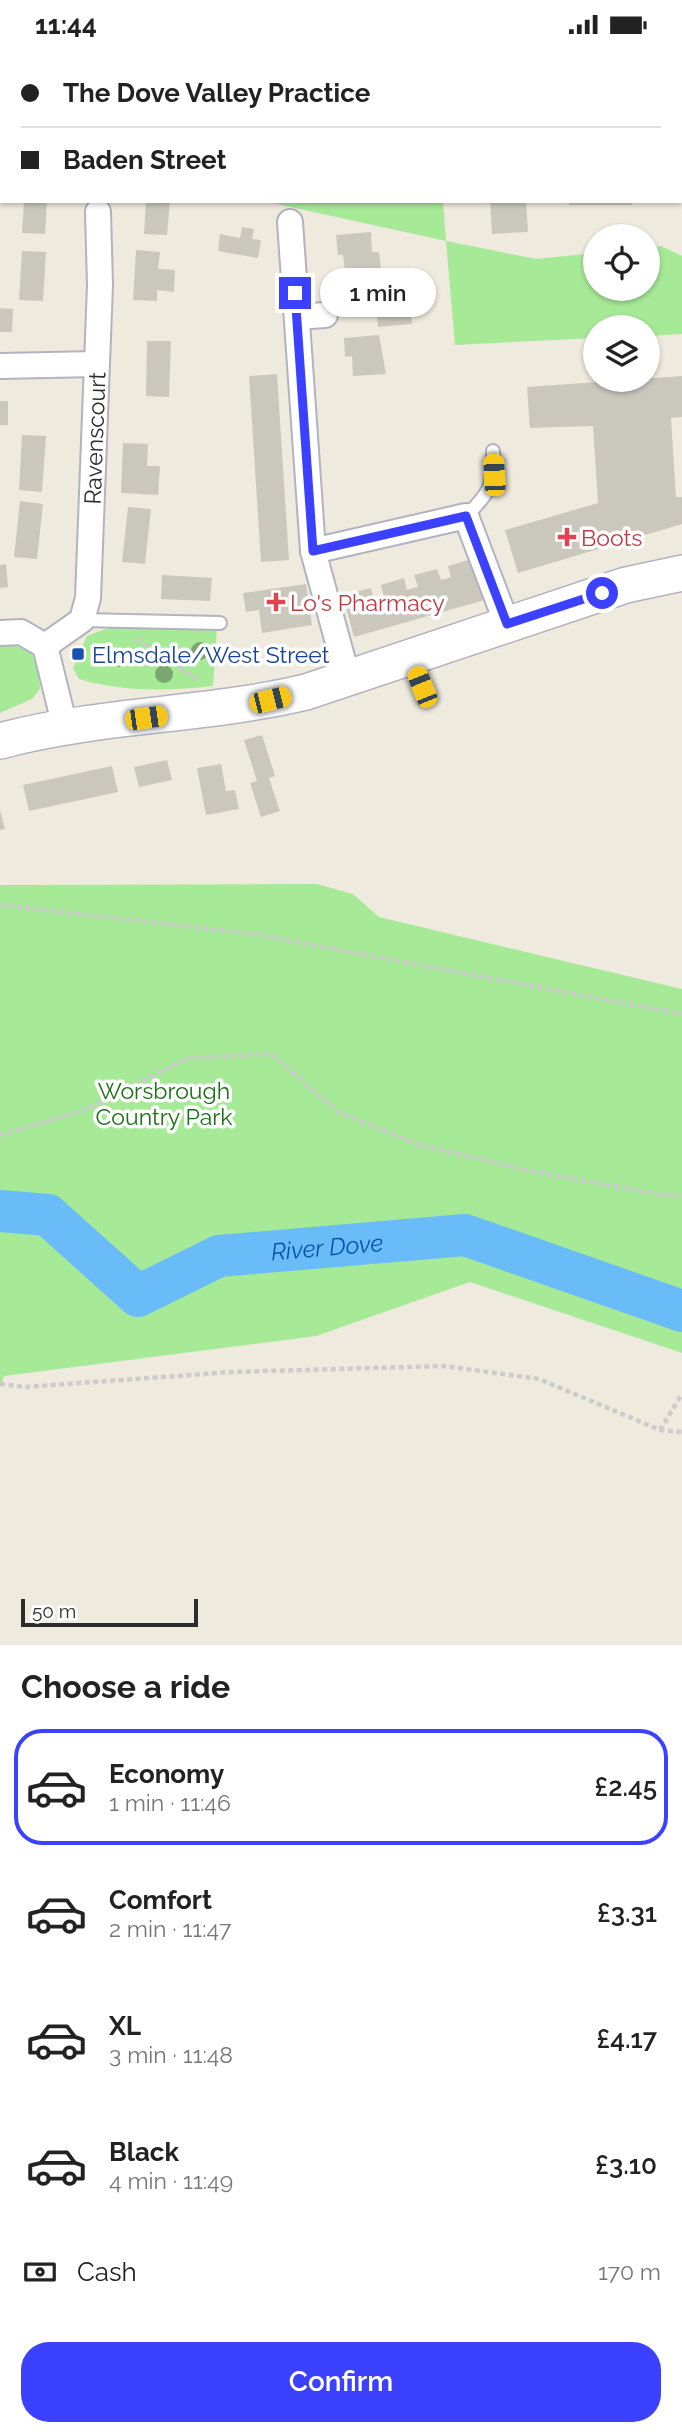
<!DOCTYPE html>
<html lang="en">
<head>
<meta charset="utf-8">
<style>
  :root { --surface:#fff; --page:#f6f6f6; --text:#222; --muted:#767676; --line:#e0e0e0; --accent:#3b41ff }
  body { margin:0; font-family:Raleway,sans-serif; background:var(--page); color:var(--text); height:100vh; display:flex; flex-direction:column; font-size:26px; white-space:nowrap }
  * { box-sizing:border-box; margin:0 }
  p { font-size:23px; color:var(--muted) }
  .icon { flex:none; width:38px; height:38px; fill:none; stroke:currentColor; stroke-width:2; stroke-linecap:round; stroke-linejoin:round }
  .map { position:relative; height:1596px; overflow:hidden }
  .side { display:flex; flex-direction:column; background:var(--surface); flex:1 }
  .side>* { flex:none }
  .hud { position:absolute; left:0px; top:0px; width:682px; height:154px; box-shadow:0 2px 5px #0004; display:grid; align-content:center; height:154px; padding:0 21px; background:var(--surface) }
  .buttons { position:absolute; left:583px; top:175px; display:grid; gap:14px }
  .buttons a { display:grid; place-items:center; width:77px; height:77px; border-radius:50%; background:var(--surface); box-shadow:0 2px 5px #0004; font-size:35px }
  .scale { position:absolute; left:21px; bottom:18px; width:177px; box-sizing:border-box; padding-left:7px; border:4px solid #2c2c2c; border-top:0; font-size:19px; line-height:24px; white-space:nowrap; color:#2c2c2c; -webkit-text-stroke:5px #fff; paint-order:stroke }
  .end { position:absolute; width:32px; height:32px; margin:-16px; border:9px solid #3b41ff; background:#fff; box-shadow:0 0 0 4px #fff }
  .from { border-radius:50% }
  .bubble { position:absolute; height:49px; border-radius:24px; background:var(--surface); box-shadow:0 2px 5px #0004; font-size:23px; font-weight:600; line-height:49px; text-align:center }
  .car { position:absolute; width:21px; height:42px; margin:-21px -10px; border-radius:9px; box-shadow:0 0 5px 2px #0007; background:linear-gradient(#f5c518 24%,#345 0 40%,#f5c518 0 76%,#345 0 86%,#f5c518 0) }
  .hud b { display:flex; align-items:center; gap:24px; height:66px; font-size:26px }
  .hud b+b { border-top:2px solid var(--line) }
  .hud i { width:18px; height:18px; background:var(--text) }
  ul { padding:0; list-style:none }
  li { display:flex; align-items:center; gap:21px; height:116px; margin:0 14px 10px; padding:0 7px; border:4px solid transparent; border-radius:28px }
  li div { flex:1 }
  li b { display:block; font-size:26px }
  li em { font-style:normal; font-weight:600 }
  li.on { border-color:var(--accent) }
  li>.icon { width:63px; height:63px; stroke-width:1.5 }
  h2 { padding:0 21px; font-size:32px; line-height:84px }
  .pay { display:flex; align-items:center; gap:18px; height:77px; padding:0 21px; font-size:26px }
  .pay p { margin-inline-start:auto }
  .button { display:flex; gap:14px; margin-top:auto; padding:14px 21px }
  .button a { flex:1; height:80px; border-radius:28px; background:var(--accent); color:#fff; font-size:28px; font-weight:600; line-height:80px; text-align:center }
  .status { display:flex; justify-content:space-between; align-items:center; height:49px; padding:0 35px; background:var(--surface); direction:ltr }
  .status svg { height:19px; fill:currentColor }
  .map>svg:first-child { display:block }
  .green { fill:#a6e997 }
  .lines { fill:none; stroke-linecap:round; stroke-linejoin:round }
  .river { stroke:#6abcf8; stroke-width:42 }
  .building { fill:#cac8bc }
  .lane-casing { stroke:#b2b2c1; stroke-width:16 }
  .street-casing { stroke:#b2b2c1; stroke-width:28 }
  .secondary-casing { stroke:#b2b2c1; stroke-width:38 }
  .path { stroke:#ccc; stroke-width:4.5; stroke-dasharray:5 3.5; stroke-linecap:butt }
  .lane { stroke:#fff; stroke-width:12 }
  .street { stroke:#fff; stroke-width:24 }
  .secondary { stroke:#fff; stroke-width:35 }
  .tree { fill:#7aa76f }
  .route { stroke:#3b41ff; stroke-width:9 }
  .health-dot { fill:#e0444e; stroke:#fff; stroke-width:2.5 }
  .transit-dot { fill:#1a4fb4; stroke:#fff; stroke-width:2.5 }
  .labels { text-anchor:middle; dominant-baseline:central; stroke-width:7; stroke-linejoin:round; paint-order:stroke }
  .street-label { font-size:23px; fill:#2c2c2c; stroke:#fff }
  .health-label { font-size:23px; fill:#be3a42; stroke:#fff; text-anchor:start }
  .transit-label { font-size:23px; fill:#164399; stroke:#fff; text-anchor:start }
  .park-label { font-size:23px; fill:#1a7115; stroke:#fff }
  .water-label { font-size:24px; font-style:italic; fill:#0356aa; stroke:#fff }
</style>
</head>
<body>
<div class="status"><b>11:44</b><svg viewBox="0 0 49 12"><path d="M0 12V9h3v3zM5 12V6h3v6zM10 12V3h3v9zM15 12V0h3v12zM26 1h20v11H26zM47 4h2v5h-2z"/></svg></div>
<div class="map">
<svg width="682" height="1596" viewBox="0 0 682 1596">
  <rect width="100%" height="100%" fill="#efeade"/>
  <!-- green -->
  <g class="green">
    <polygon points="0,0 98,0 114,2 2,2 2,113"/>
    <polygon points="263,152 443,152 446,192 536,210 595,204 595,240 648,240 648,199 661,197 682,207 682,285 648,287 648,278 595,278 595,289 455,296 446,192"/>
    <path d="M123 573 217 578 213 637C170 642 121 643 79 630L73 619 87 587Z"/>
    <polygon points="0,594 30,600 38,620 40,640 32,650 0,664"/>
    <polygon points="317,835 353,845 379,868 682,940 682,1304 470,1233 316,1287 4,1327 0,1339 0,836"/>
  </g>
  <g class="lines">
    <!-- river -->
    <path class="river" id="s1" d="M0 1162 48 1166 138 1247 219 1207 465 1186 682 1262"/>
  </g>
  <!-- building -->
  <g class="building">
    <polygon points="24,152 47,152 45,185 22,184"/>
    <polygon points="146,152 170,152 167,186 144,185"/>
    <polygon points="490,152 526,152 528,183 492,185"/>
    <rect x="569" y="152" width="63" height="4"/>
    <polygon points="242,178 254,180 252,190 261,191 258,209 218,202 220,185 240,189"/>
    <polygon points="371,183 372,203 379,203 381,221 345,224 343,206 338,206 336,186"/>
    <polygon points="136,201 160,203 158,220 175,221 174,243 157,241 157,252 133,251"/>
    <polygon points="22,202 46,203 43,252 19,251"/>
    <polygon points="408,226 412,275 378,278 373,229"/>
    <polygon points="0,259 13,260 12,283 0,283"/>
    <polygon points="379,286 386,325 353,327 352,307 345,308 344,289"/>
    <polygon points="147,292 171,292 169,348 146,347"/>
    <polygon points="277,325 289,511 261,513 249,327"/>
    <polygon points="682,327 682,368 671,369 676,448 682,448 682,475 518,524 505,481 598,454 593,377 530,379 527,338"/>
    <rect x="0" y="352" width="8" height="24"/>
    <polygon points="22,386 46,387 42,443 19,441"/>
    <polygon points="123,394 148,395 147,417 160,417 158,446 121,444"/>
    <polygon points="20,452 43,455 37,510 14,508"/>
    <polygon points="128,458 151,460 145,515 122,513"/>
    <polygon points="471,510 488,550 354,588 346,558 351,557 347,545 371,539 374,551 384,548 381,536 404,529 407,541 413,539 418,538 414,526 437,520 441,531 446,530 451,528 448,517"/>
    <polygon points="6,515 8,538 0,539 0,516"/>
    <polygon points="162,526 212,529 210,552 161,550"/>
    <polygon points="306,535 312,576 262,584 259,561 246,563 243,544"/>
    <polygon points="262,686 275,727 269,729 280,762 261,768 250,734 257,732 244,691"/>
    <polygon points="167,711 172,731 139,738 134,718"/>
    <polygon points="221,715 226,742 235,741 239,760 206,766 197,719"/>
    <polygon points="112,717 118,743 29,762 23,736"/>
    <polygon points="0,761 5,780 0,781"/>
  </g>
  <g class="lines">
    <!-- lane casing -->
    <g class="lane-casing">
      <g id="lane">
        <path d="M466 467C490 444 495 434 493 402"/>
        <polyline points="82,571 220,574"/>
        <polyline points="411,610 422,638"/>
      </g>
    </g>
    <!-- street casing -->
    <g class="street-casing">
      <g id="street">
        <polyline points="562,0 585,2"/>
        <polyline points="681,7 682,7"/>
        <polyline points="290,173 313,502 348,630"/>
        <polyline points="297,268 325,266"/>
        <polyline points="0,317 96,315"/>
        <polyline points="313,502 466,467 507,575"/>
        <polyline points="0,584 21,583 45,597 65,678"/>
        <path id="s2" d="M45 597 82 571 88 549 100 236 98 163"/>
      </g>
    </g>
    <!-- secondary casing -->
    <g class="secondary-casing">
      <path id="secondary" d="M0 692C100 665 205 667 306 643L626 536 682 524"/>
    </g>
    <!-- path -->
    <g class="path">
      <polyline points="69,0 70,2"/>
      <polyline points="148,2 150,0"/>
      <polyline points="136,590 199,631"/>
      <polyline points="0,856 253,885 682,965"/>
      <polyline points="0,1086 85,1061 188,1009 272,1005 338,1063 417,1095 525,1121 662,1146 682,1147"/>
      <polyline points="0,1335 26,1338 231,1323 444,1317 539,1330 660,1381 682,1383"/>
      <polyline points="660,1381 682,1345"/>
    </g>
    <!-- lane -->
    <use href="#lane" class="lane"/>
    <!-- street -->
    <use href="#street" class="street"/>
    <!-- secondary -->
    <use href="#secondary" class="secondary"/>
  </g>
  <!-- trees -->
  <g class="tree">
    <circle cx="200" cy="602" r="9"/>
    <circle cx="118" cy="609" r="9"/>
    <circle cx="164" cy="625" r="9"/>
  </g>
  <g class="lines">
    <!-- route -->
    <polyline class="route" points="295,244 313,502 466,467 507,575 602,544"/>
  </g>
  <!-- markers -->
  <g class="health-dot">
    <path d="M563.5 477.5h7v7h7v7h-7v7h-7v-7h-7v-7h7z"/>
    <path d="M272.5 542.5h7v7h7v7h-7v7h-7v-7h-7v-7h7z"/>
  </g>
  <rect class="transit-dot" x="71" y="598" width="14" height="14" rx="3.5"/>
  <g class="labels">
    <!-- street labels -->
    <g class="street-label">
      <text stroke="none"><textPath href="#s2" startOffset="228">Ravenscourt</textPath></text>
    </g>
    <!-- health labels -->
    <g class="health-label">
      <text x="581" y="488">Boots</text>
      <text x="290" y="553">Lo's Pharmacy</text>
    </g>
    <!-- transit labels -->
    <g class="transit-label">
      <text x="92" y="605">Elmsdale/West Street</text>
    </g>
    <!-- park labels -->
    <g class="park-label">
      <text x="164" y="1041">Worsbrough<tspan x="164" dy="26">Country Park</tspan></text>
    </g>
    <!-- water labels -->
    <g class="water-label">
      <text stroke="none"><textPath href="#s1" startOffset="368">River Dove</textPath></text>
    </g>
  </g>
</svg>
<div class="buttons">
<a><svg class="icon" aria-label="locate" viewBox="0 0 24 24"><circle cx="12" cy="12" r="6"/><path d="M12 2v4M12 18v4M2 12h4M18 12h4"/></svg></a>
<a><svg class="icon" aria-label="layers" viewBox="0 0 24 24"><path d="M12 4l9 5-9 5-9-5zM3 14l9 5 9-5"/></svg></a>
</div>
<div class="scale">50 m</div>
<i class="end from" style="left:602px;top:544px"></i>
<i class="end" style="left:295px;top:244px"></i>
<div class="bubble" style="left:320px;top:219px;width:116px">1 min</div>
<i class="car" style="left:494px;top:426px;rotate:357deg"></i>
<i class="car" style="left:422px;top:638px;rotate:338deg"></i>
<i class="car" style="left:270px;top:651px;rotate:76deg"></i>
<i class="car" style="left:146px;top:669px;rotate:82deg"></i>
<div class="hud">
<b><i class="from"></i>The Dove Valley Practice</b>
<b><i></i>Baden Street</b>
</div>
</div>
<section class="side">
<h2>Choose a ride</h2>
<ul>
<li class="on"><svg class="icon" aria-label="car" viewBox="0 0 24 24"><path d="M5 17H2v-5l4-1 3-4h7l3 4 3 1v5h-3M9 17h6M6 11h13"/><circle cx="7" cy="17" r="2"/><circle cx="17" cy="17" r="2"/></svg><div><b>Economy</b><p>1 min · 11:46</p></div><em>£2.45</em></li>
<li><svg class="icon" aria-label="car" viewBox="0 0 24 24"><path d="M5 17H2v-5l4-1 3-4h7l3 4 3 1v5h-3M9 17h6M6 11h13"/><circle cx="7" cy="17" r="2"/><circle cx="17" cy="17" r="2"/></svg><div><b>Comfort</b><p>2 min · 11:47</p></div><em>£3.31</em></li>
<li><svg class="icon" aria-label="car" viewBox="0 0 24 24"><path d="M5 17H2v-5l4-1 3-4h7l3 4 3 1v5h-3M9 17h6M6 11h13"/><circle cx="7" cy="17" r="2"/><circle cx="17" cy="17" r="2"/></svg><div><b>XL</b><p>3 min · 11:48</p></div><em>£4.17</em></li>
<li><svg class="icon" aria-label="car" viewBox="0 0 24 24"><path d="M5 17H2v-5l4-1 3-4h7l3 4 3 1v5h-3M9 17h6M6 11h13"/><circle cx="7" cy="17" r="2"/><circle cx="17" cy="17" r="2"/></svg><div><b>Black</b><p>4 min · 11:49</p></div><em>£3.10</em></li>
</ul>
<div class="pay"><svg class="icon" aria-label="cash" viewBox="0 0 24 24"><path d="M3 7h18v10H3z"/><circle cx="12" cy="12" r="2"/></svg>Cash<p>170 m</p></div>
<div class="button"><a>Confirm</a></div>
</section>
</body>
</html>
